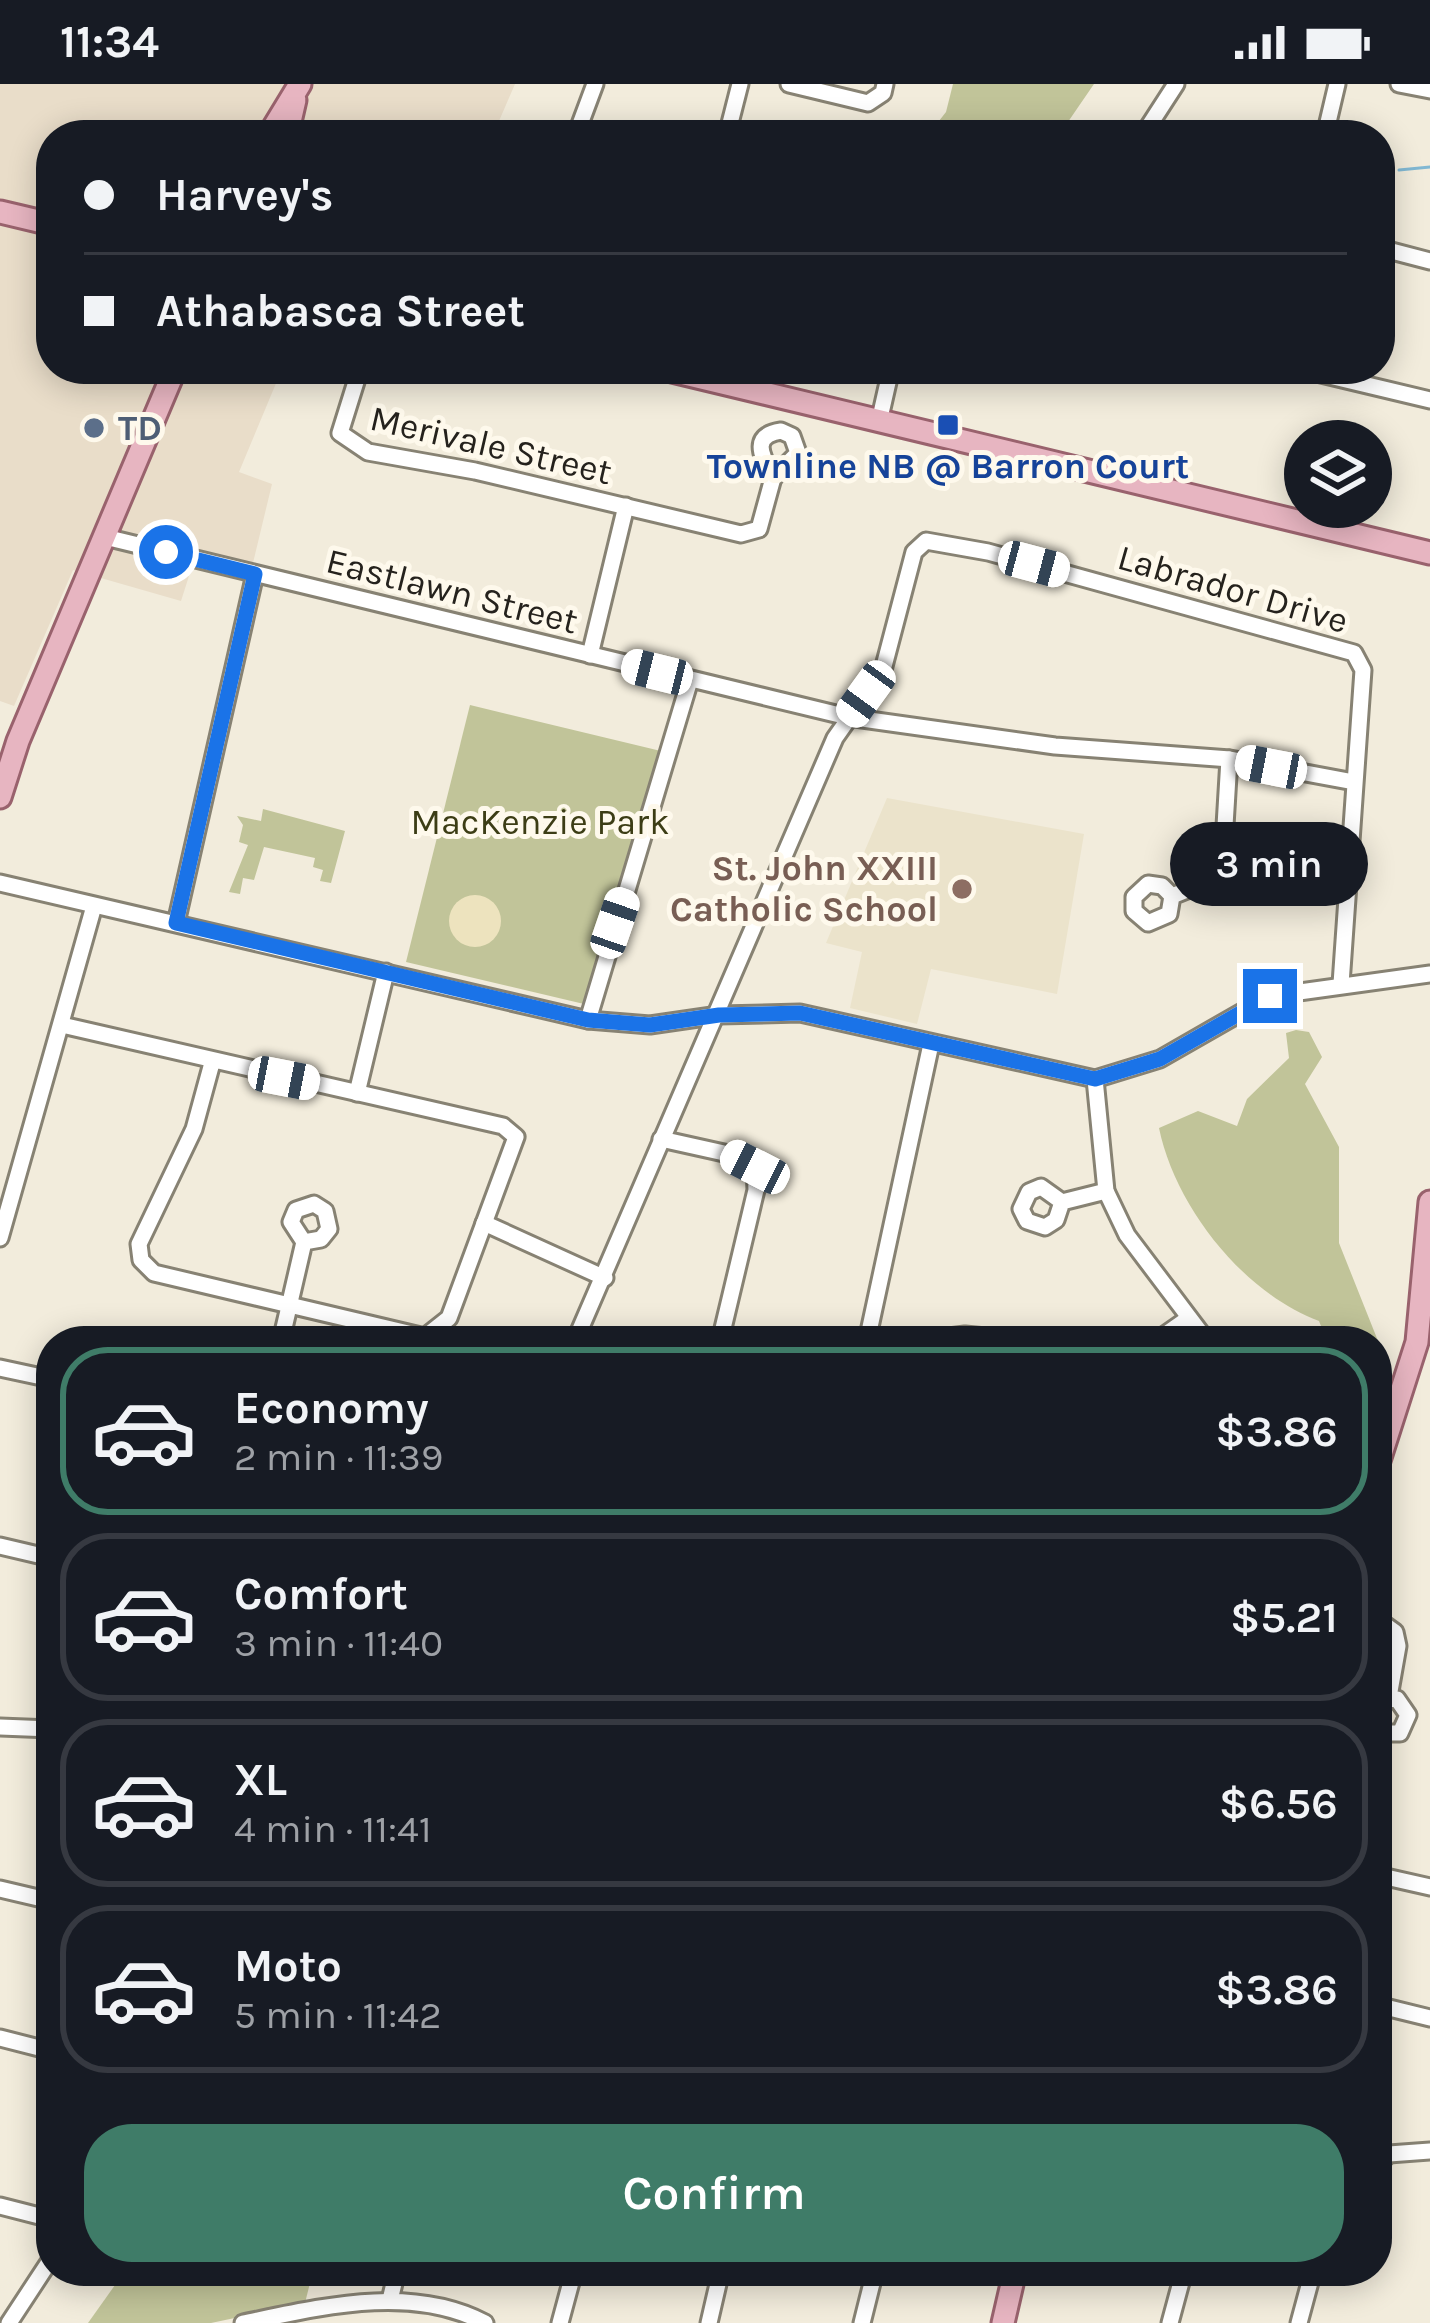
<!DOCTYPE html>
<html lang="en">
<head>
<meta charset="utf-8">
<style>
  :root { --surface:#171b24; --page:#20242c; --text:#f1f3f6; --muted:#9ea1a6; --line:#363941; --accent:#3f7c68 }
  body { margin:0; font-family:Karla,sans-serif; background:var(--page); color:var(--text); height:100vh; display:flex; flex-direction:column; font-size:45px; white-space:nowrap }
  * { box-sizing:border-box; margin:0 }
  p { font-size:39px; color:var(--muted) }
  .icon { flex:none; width:66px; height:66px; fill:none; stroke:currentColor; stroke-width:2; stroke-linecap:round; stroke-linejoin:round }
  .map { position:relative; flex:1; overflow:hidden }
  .drawer { position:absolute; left:36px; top:1242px; width:1356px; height:960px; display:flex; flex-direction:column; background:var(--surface); border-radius:48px; box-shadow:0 6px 30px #0003 }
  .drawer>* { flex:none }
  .hud { position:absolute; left:36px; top:36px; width:1359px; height:264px; border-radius:48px; box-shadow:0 6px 30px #0003; display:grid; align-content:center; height:264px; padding:0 48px; background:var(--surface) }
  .buttons { position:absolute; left:1284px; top:336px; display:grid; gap:24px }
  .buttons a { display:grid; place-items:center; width:108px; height:108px; border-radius:50%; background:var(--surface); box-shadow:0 6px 30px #0003; font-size:60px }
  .end { position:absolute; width:54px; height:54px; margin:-27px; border:15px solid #1a73e8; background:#fff; box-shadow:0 0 0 6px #fff }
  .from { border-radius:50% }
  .bubble { position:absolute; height:84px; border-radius:42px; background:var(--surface); box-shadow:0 6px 30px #0003; font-size:39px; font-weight:600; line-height:84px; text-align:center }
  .car { position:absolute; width:36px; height:72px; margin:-36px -18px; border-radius:15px; box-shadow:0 0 9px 3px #0007; background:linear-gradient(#fff 24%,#345 0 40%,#fff 0 76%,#345 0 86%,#fff 0) }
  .hud b { display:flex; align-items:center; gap:42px; height:114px; font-size:45px }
  .hud b+b { border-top:3px solid var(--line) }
  .hud i { width:30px; height:30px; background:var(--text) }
  ul { padding:21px 0 0; list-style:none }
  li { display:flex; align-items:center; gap:36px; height:168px; margin:0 24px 18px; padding:0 24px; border:6px solid var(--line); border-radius:48px }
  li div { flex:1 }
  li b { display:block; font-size:45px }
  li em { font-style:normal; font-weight:600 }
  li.on { border-color:var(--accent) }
  li>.icon { width:108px; height:108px; stroke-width:1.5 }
  .cta { display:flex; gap:24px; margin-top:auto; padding:24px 48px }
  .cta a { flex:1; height:138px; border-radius:48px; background:var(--accent); color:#fff; font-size:48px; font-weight:600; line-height:138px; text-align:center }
  .status { display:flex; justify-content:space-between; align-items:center; height:84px; padding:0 60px; background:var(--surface); direction:ltr }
  .status svg { height:33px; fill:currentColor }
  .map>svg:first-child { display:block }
  .commercial { fill:#e9ddc9 }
  .built { fill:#ebe3cb }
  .green { fill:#c1c499 }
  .sand { fill:#ede3be }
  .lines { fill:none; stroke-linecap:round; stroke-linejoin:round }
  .stream { stroke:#81b8d3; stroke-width:3 }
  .minor-casing { stroke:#878273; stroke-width:21 }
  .major-casing { stroke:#99626d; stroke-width:27 }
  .minor { stroke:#fff; stroke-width:15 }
  .major { stroke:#e7b5c1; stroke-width:21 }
  .route { stroke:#1a73e8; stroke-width:15 }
  .transit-dot { fill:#1a4fb4; stroke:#fef9ec; stroke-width:4.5 }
  .service-dot { fill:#5c6f8a; stroke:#fef9ec; stroke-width:4.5 }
  .education-dot { fill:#8d6e63; stroke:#fef9ec; stroke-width:4.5 }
  .labels { text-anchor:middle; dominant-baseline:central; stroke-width:10; stroke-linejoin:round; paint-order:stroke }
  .service-label { font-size:36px; font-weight:bold; fill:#4e5e75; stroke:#fef9ec; text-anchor:start }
  .street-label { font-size:36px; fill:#25221d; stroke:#fef9ec }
  .transit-label { font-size:36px; font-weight:bold; fill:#164399; stroke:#fef9ec }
  .park-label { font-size:36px; fill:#3c3d15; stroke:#fef9ec }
  .education-label { font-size:36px; font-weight:bold; fill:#785e54; stroke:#fef9ec; text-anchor:end }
</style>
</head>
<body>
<div class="status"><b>11:34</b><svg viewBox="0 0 49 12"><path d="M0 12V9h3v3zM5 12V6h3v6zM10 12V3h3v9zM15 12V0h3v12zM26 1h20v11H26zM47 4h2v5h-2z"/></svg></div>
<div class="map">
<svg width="1430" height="2239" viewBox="0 0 1430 2239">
  <rect width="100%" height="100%" fill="#f2ecdc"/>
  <!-- commercial -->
  <polygon class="commercial" points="0,0 515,0 493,51 51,51 51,285 282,285 239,388 272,400 252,483 196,470 181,517 73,486 14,622 0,617"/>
  <!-- built -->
  <polygon class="built" points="887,714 1084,750 1057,910 931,885 917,940 850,924 862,868 826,859"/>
  <!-- green -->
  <g class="green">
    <polygon points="953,0 1094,0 1059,51 928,51 946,28"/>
    <polygon points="470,621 665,668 584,920 406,878"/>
    <polygon points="263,725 345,747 331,799 320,797 323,786 313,783 315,774 264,763 254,796 243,794 240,810 229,808 248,761 239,758 243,741 237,732 261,737"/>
    <path d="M1296 946 1309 948 1322 973 1305 1000 1339 1063V1159L1382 1267 1377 1296V1257H1327L1319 1237C1243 1209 1175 1122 1159 1044L1198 1027 1237 1042 1247 1015 1289 974 1286 949Z"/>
    <polygon points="125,2187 313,2187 305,2219 211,2239 88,2239"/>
  </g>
  <!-- sand -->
  <circle class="sand" cx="475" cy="837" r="26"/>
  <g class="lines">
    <!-- stream -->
    <polyline class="stream" points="1399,86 1430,83"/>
    <!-- minor casing -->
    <g class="minor-casing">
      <g id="minor">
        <polyline points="789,0 868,19 883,9 885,0"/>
        <polyline points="1399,0 1430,6"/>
        <polyline points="576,51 595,0"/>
        <polyline points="727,51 740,0"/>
        <polyline points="1143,51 1176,0"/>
        <polyline points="1325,51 1337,0"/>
        <polyline points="1380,164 1430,177"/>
        <polyline points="360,285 340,349 368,368 475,387 741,450 759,445 773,394"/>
        <polyline points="1300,285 1430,316"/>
        <polyline points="879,338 891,285"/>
        <path d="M781 347 792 352 798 369 773 394C764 375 748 352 781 347Z"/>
        <polyline points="105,453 848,633 1055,662 1230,675 1354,698"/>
        <polyline points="590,571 626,422"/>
        <polyline points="0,799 588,936 650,941 719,931 800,929 1095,995 1160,975 1270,912 1430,890"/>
        <polyline points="1172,812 1162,802 1148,800 1134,813 1134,827 1148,839 1169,830 1172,812 1222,792 1229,675"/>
        <polyline points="176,839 255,490"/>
        <polyline points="588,936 690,596"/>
        <polyline points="62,941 503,1042 516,1053 449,1234 425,1253 154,1189 141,1176 139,1160 194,1045 212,979"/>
        <polyline points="1095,995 1106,1107 1127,1151 1207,1257"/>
        <polyline points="357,1009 386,888"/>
        <polyline points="661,1055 733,1071 755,1083 756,1106 720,1257"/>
        <polyline points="1062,1118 1041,1103 1029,1108 1021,1125 1027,1137 1045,1143 1056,1136 1062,1118 1106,1107"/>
        <polyline points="484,1139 605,1194"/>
        <polyline points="0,1154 94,822"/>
        <polyline points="721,1254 745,1257"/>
        <polyline points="281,1257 304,1158 291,1138 296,1126 314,1120 325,1127 329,1145 321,1155 304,1158"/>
        <polyline points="575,1257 835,654 883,586 914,468 926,457 988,468 1354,569 1363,586 1341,900"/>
        <polyline points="867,1257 931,960"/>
        <polyline points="916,1257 965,1251 1029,1257"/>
        <polyline points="1156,1257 1186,1236"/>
        <polyline points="1218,1257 1230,1253 1242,1257"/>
        <polyline points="0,1284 51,1295"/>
        <polyline points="0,1462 51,1474"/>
        <polyline points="1377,1535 1395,1548 1398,1562 1389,1613"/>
        <polyline points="1377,1617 1397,1615 1408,1631 1400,1649 1377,1649"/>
        <polyline points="0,1643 51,1645"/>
        <polyline points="1377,1791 1430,1803"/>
        <polyline points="0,1805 51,1817"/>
        <polyline points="1377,1921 1430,1934"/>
        <polyline points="0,1954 51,1967"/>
        <polyline points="1377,2081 1389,2070 1430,2067"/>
        <polyline points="0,2122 51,2135"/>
        <polyline points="390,2216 397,2187"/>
        <polyline points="9,2239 51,2175"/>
        <path d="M243 2239C321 2223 411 2200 485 2239"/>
        <polyline points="560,2239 574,2187"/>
        <polyline points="709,2239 721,2187"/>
        <polyline points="862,2239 875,2187"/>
        <polyline points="1170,2239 1184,2187"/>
        <polyline points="1299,2239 1313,2187"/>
      </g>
    </g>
    <!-- major casing -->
    <g class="major-casing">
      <g id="major">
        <polyline points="269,51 300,0"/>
        <polyline points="287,51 295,16"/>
        <polyline points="0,128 51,140"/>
        <polyline points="664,285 1430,469"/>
        <polyline points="0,713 18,657 175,285"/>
        <polyline points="1377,1383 1417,1258 1430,1118"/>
        <polyline points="1003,2239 1015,2187"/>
      </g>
    </g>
    <!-- minor -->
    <use href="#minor" class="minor"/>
    <!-- major -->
    <use href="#major" class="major"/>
  </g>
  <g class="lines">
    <!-- route -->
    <polyline class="route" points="166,468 255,490 176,839 588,936 650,941 719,931 800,929 1095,995 1160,975 1270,912"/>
  </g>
  <!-- markers -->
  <rect class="transit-dot" x="936" y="329" width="24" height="24" rx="6"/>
  <circle class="service-dot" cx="94" cy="344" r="12"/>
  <circle class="education-dot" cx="962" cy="805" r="12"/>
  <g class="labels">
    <!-- service labels -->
    <g class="service-label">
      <text x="118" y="344">TD</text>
    </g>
    <!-- street labels -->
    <g class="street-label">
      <text transform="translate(491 361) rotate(13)">Merivale Street</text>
      <text transform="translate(1233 505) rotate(16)">Labrador Drive</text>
      <text transform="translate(452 507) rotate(14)">Eastlawn Street</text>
    </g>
    <!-- transit labels -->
    <g class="transit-label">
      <text x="948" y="382">Townline NB @ Barron Court</text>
    </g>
    <!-- park labels -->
    <g class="park-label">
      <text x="540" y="738">MacKenzie Park</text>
    </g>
    <!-- education labels -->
    <g class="education-label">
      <text x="938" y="784">St. John XXIII<tspan x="938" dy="41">Catholic School</tspan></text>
    </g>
  </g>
</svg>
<div class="buttons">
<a><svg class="icon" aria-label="layers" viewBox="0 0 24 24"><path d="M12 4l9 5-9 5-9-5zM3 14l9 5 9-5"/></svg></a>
</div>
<i class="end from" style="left:166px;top:468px"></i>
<i class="end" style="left:1270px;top:912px"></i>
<div class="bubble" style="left:1170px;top:738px;width:198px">3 min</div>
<i class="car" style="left:1034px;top:480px;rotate:105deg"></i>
<i class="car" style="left:657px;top:588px;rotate:284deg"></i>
<i class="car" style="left:866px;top:610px;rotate:216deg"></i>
<i class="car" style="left:1271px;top:683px;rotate:281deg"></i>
<i class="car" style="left:615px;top:839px;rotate:19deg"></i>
<i class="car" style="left:284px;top:994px;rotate:101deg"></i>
<i class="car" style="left:755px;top:1083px;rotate:297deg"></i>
<div class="hud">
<b><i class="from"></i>Harvey's</b>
<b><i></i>Athabasca Street</b>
</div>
<section class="drawer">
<ul>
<li class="on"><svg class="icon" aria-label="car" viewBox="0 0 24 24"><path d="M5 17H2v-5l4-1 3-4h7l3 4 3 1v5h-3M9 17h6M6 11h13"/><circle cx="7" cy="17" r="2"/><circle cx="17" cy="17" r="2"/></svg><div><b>Economy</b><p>2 min · 11:39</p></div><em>$3.86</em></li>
<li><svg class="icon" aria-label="car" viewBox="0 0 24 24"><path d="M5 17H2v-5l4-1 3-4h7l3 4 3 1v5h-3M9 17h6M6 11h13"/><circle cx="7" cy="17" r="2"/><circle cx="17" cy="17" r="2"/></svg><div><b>Comfort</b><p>3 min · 11:40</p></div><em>$5.21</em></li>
<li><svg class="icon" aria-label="car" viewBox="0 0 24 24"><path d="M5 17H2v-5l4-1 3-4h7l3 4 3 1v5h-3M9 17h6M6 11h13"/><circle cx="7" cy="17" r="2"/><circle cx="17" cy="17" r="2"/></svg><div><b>XL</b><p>4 min · 11:41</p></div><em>$6.56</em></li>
<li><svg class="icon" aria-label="car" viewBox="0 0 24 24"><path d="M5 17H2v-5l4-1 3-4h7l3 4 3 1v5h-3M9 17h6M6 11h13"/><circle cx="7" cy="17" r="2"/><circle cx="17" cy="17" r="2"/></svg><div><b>Moto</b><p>5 min · 11:42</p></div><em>$3.86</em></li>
</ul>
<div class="cta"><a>Confirm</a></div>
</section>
</div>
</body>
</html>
